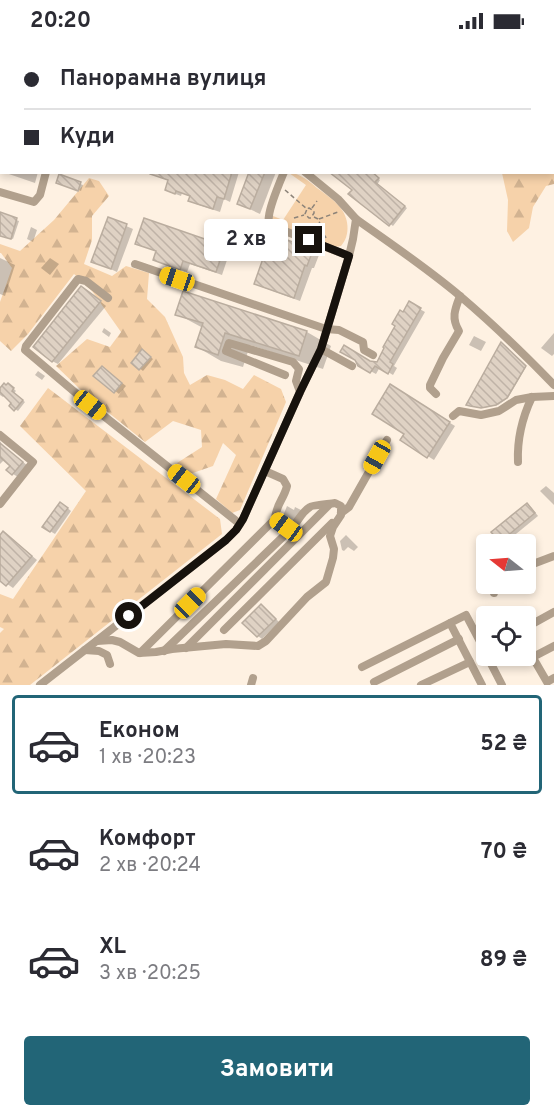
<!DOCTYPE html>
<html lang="uk">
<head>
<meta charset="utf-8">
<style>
  :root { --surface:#fff; --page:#f2f2f3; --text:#2b2b33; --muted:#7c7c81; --line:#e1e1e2; --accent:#226577 }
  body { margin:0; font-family:Overpass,sans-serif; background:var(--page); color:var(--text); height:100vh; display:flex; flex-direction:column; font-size:22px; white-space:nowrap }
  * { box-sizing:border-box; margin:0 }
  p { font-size:20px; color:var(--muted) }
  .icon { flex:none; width:33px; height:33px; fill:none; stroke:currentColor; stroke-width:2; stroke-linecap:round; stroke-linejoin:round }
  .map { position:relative; height:643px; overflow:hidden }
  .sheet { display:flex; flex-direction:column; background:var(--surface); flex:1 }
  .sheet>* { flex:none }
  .top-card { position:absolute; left:0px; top:0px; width:555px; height:132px; box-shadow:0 3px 9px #0003; display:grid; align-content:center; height:132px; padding:0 24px; background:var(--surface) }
  .needle { width:39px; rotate:287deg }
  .buttons { position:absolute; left:476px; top:492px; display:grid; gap:12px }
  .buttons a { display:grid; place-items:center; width:60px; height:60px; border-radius:6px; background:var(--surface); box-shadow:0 3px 9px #0003; font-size:30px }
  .end { position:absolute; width:27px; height:27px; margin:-14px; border:8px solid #17120d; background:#fff; box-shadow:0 0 0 3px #fff }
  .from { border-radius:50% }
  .bubble { position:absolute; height:42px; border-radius:6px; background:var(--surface); box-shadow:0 3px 9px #0003; font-size:20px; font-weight:700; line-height:42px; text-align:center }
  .car { position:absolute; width:18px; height:36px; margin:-18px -9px; border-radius:8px; box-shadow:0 0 4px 2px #0007; background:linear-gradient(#f5c518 24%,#345 0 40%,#f5c518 0 76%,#345 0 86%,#f5c518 0) }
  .top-card b { display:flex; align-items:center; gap:21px; height:57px; font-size:22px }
  .top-card b+b { border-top:2px solid var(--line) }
  .top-card i { width:15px; height:15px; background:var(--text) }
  ul { padding:10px 0 0; list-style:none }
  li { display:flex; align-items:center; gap:18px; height:99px; margin:0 12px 9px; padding:0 12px; border:3px solid transparent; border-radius:6px }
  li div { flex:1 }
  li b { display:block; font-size:22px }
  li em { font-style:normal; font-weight:700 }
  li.current { border-color:var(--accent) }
  li>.icon { width:54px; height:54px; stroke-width:1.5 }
  .action { display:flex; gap:12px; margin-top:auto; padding:12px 24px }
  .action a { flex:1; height:69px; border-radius:6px; background:var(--accent); color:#fff; font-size:24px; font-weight:700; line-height:69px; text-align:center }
  .status { display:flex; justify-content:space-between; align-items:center; height:42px; padding:0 30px; background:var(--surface); direction:ltr }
  .status svg { height:16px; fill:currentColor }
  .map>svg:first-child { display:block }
  .green { fill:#f6d2aa }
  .forest { fill:url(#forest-firs) }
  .shadow { fill:#0003 }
  .building { fill:url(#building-back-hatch); stroke:#baad9f; stroke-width:1.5 }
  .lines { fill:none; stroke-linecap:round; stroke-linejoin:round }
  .path { stroke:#8c8379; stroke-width:1.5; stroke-dasharray:4.5 3; stroke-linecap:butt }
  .minor { stroke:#b1a08d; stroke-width:8 }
  .route { stroke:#17120d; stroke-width:8 }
</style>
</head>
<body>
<div class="status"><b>20:20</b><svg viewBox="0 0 49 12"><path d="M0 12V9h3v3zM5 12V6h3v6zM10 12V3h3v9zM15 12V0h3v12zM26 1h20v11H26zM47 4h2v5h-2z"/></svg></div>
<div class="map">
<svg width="554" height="643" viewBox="0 0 554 643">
  <defs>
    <pattern id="forest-firs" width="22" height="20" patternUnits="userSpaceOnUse" patternTransform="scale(1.5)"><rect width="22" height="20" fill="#f6d2aa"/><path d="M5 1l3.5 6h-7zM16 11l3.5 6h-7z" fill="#d2b391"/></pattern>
    <pattern id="building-back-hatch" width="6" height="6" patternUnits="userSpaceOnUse" patternTransform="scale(1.5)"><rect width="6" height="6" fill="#dfd2c4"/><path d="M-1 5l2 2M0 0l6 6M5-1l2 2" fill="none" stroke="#bfb3a7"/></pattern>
  </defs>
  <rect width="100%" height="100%" fill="#fef1e2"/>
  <!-- green -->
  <path class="green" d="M289 131C300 131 309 139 317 146 325 152 333 157 339 164 349 175 351 193 341 204L334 205 276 183 272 177 273 174 283 178 306 143Z"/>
  <!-- forest -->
  <g class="forest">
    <polygon points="533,0 554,0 554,142 546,144 533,165 529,186 513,200 507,189 508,158 502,131 554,130 554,2 532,1"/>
    <polygon points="89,136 99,139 109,154 92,174 92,198 84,222 112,234 126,224 149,231 147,257 165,275 183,315 184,331 190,343 207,333 225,338 243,347 254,333 281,347 286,360 240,468 232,471 216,457 236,413 223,401 213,424 187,433 177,421 202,405 201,388 173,379 145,400 84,351 56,324 87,297 110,305 121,290 92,249 74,232 28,292 11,309 0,299 0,260 12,226 1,211 0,211 0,202 20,209 54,178"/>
    <polygon points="48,346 220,477 222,492 30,643 0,643 0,591 4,587 0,585 0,552 13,557 86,449 20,384"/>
  </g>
  <!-- shadow -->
  <g class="shadow">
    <rect x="80" y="0" width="43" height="2"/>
    <polygon points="0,79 2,79 2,130 0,129"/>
    <polygon points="3,130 38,130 35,141"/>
    <polygon points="162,130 239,130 230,160 224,157 220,170 196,162 190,158 191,154 182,151 181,154 173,151 170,138"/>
    <polygon points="251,130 276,130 260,172 239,162"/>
    <polygon points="370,130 380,138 377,143 407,166 393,184 350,152"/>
    <polygon points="60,134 83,143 81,149 61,141"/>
    <polygon points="0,172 19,179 13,197 0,193"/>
    <polygon points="108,176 133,187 117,230 93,219"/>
    <polygon points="31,185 37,188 33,200 27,197"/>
    <polygon points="268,192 319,213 314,226 312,226 300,259 262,245 256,241 267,209"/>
    <polygon points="224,205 230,209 222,233 190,222 187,230 161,221 154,218"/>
    <polygon points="0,216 15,223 5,254 0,252"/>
    <polygon points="50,216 59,222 50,233 41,226"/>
    <polygon points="81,246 89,250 106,264 58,322 52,319"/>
    <polygon points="409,261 425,270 394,324 397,326 393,333 380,325 376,332 359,323 370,320 377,321"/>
    <polygon points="177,272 307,290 331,304 323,327 250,303 243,325 221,319 197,305 203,286"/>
    <polygon points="104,286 111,291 109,295 102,290"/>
    <polygon points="554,291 554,312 552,314 541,306"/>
    <polygon points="474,294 486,300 481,309 469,303"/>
    <polygon points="501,302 526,325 508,356 498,363 483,366 468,362"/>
    <polygon points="145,311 153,317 143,329 133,321"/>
    <polygon points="106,328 126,344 119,352 95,333"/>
    <polygon points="38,329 45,334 42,338 35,333"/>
    <polygon points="11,344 16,349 14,351 25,360 18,369 15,367 13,360 5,353 3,355 0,353 0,348"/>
    <polygon points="390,344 455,384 434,418 402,398 406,391"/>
    <polygon points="0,399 2,403 28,424 18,435 13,432 12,423 5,417 0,422"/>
    <polygon points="546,444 554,451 554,463 540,449"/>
    <polygon points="527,463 531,465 538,474 505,501 501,499"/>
    <polygon points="65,464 71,469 55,492 50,489"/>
    <polygon points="287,464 294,468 295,465 303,469 294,481 283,474"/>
    <polygon points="346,493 358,505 354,509 348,505 344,509 342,508 340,499"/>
    <polygon points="0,495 9,495 37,518 13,546 0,537"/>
    <polygon points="262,564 266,567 279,580 262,597 258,594"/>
  </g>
  <!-- building -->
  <g class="building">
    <polygon points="150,130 232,130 224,157 217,155 213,167 188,159 190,154 176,149 175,152 165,148 168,138 150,132"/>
    <polygon points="249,130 265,130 250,167 237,162"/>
    <polygon points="329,130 372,130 379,136 375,140 405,164 389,184 348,152 352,148"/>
    <polygon points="59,132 81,140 78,149 56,141"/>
    <polygon points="0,170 17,176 11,197 0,194"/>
    <polygon points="108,175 127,182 111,227 91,220"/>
    <polygon points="144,176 225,204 216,230 183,219 180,228 153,218 156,209 135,202"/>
    <polygon points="267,190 313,208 307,224 305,223 294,256 254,242 266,208 261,206"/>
    <polygon points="81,244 101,259 52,320 33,305"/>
    <polygon points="183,249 307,289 299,314 225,291 218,313 195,305 203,281 175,273"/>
    <polygon points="409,259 421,266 390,320 393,322 388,332 375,324 370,331 358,324 355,318 340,310 344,303 370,319 377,320 384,306 383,305 395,284 392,282 400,268 403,270"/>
    <polygon points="501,300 526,324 507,356 496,363 481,366 470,364 466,363"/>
    <polygon points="142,307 151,315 139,328 131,321"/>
    <polygon points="102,324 122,341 114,351 93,334"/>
    <polygon points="4,341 6,343 8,341 14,346 12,349 23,358 14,369 9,364 11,361 0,350 0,346"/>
    <polygon points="390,342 450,380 427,416 400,398 404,392 372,372"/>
    <polygon points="0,401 23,420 12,433 6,428 10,424 0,415"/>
    <polygon points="60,460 68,466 50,490 42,485"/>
    <polygon points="527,461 535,471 500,500 491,490"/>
    <polygon points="3,489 32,514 6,544 0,539 0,493"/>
    <polygon points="261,562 276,577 257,595 242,581"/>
  </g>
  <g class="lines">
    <!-- path -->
    <g class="path">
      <polyline points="285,148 307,167 309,166 314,169 314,171 311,176 309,176 305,172 307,167"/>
      <polyline points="312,166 317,159"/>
      <polyline points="314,175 318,177 326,196"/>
      <polyline points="294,176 304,173"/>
      <polyline points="319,177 338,170"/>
    </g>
    <!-- minor -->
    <g class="minor">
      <polyline points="142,0 144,2"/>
      <polyline points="181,2 183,0"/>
      <polyline points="0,38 2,38"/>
      <path d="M284 130C279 142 270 163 269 174 268 180 269 179 272 184L349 214"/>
      <polyline points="0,150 34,160 40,153 46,130"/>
      <path d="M356 177C391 202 427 226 460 254 493 282 524 312 554 343"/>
      <polyline points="135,222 326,287 339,288 363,300 364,308 373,313"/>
      <polyline points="108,256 86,239 78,237 26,304 25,308 90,363 240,482"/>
      <polyline points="321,307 352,324"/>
      <polyline points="285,333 226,309 229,301 293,320 299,327 296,339 300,350"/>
      <path d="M436 352 430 346V343L443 316 459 289C451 276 455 267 460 254"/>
      <polyline points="453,374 459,369 481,373 499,369 516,358 532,355 554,354"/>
      <polyline points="0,393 33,420 0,462"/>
      <path d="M518 420C517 398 523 374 532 355"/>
      <polyline points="341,471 349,465 387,398"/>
      <polyline points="525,525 554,514"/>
      <polyline points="494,551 495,542"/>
      <polyline points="450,581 482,643"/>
      <polyline points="525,586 554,570"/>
      <polyline points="224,588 332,481"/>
      <path d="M97 599 112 598 120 600 139 611 156 610 172 607 226 602 258 604 266 599 307 555 326 540 333 516 334 507 330 494 333 485 341 473V464L335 461C329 462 312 463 310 465 301 470 297 482 289 489L275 477C276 462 284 457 287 444L283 437 265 429"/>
      <polyline points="525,602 547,640 554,636"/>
      <polyline points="186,606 328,464"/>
      <polyline points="85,608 99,609 107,613 110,622"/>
      <polyline points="164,609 289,489"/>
      <polyline points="140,611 275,477"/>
      <polyline points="487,614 502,643"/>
      <polyline points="533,615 554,604"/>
      <polyline points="362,625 466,573 486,611"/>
      <polyline points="374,640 459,597"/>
      <polyline points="40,643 226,498 236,488 243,477 300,350 321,307 349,214 353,197 356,177 338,157 305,130"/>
      <polyline points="251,643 253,636"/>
      <polyline points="421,643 470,620"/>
    </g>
  </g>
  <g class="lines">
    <!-- route -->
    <polyline class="route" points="129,574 226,498 236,488 243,477 300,350 321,307 349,214 309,198"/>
  </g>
</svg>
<div class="buttons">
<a><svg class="needle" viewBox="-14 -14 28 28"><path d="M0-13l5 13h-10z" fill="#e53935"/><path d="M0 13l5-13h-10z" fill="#7c7c81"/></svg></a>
<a><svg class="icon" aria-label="locate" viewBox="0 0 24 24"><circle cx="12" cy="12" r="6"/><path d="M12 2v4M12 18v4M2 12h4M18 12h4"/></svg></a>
</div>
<i class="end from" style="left:129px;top:574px"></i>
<i class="end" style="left:309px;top:198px"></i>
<div class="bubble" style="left:204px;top:177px;width:84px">2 хв</div>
<i class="car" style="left:177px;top:237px;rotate:289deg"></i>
<i class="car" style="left:90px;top:363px;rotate:128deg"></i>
<i class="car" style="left:377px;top:415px;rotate:209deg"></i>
<i class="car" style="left:184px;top:437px;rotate:308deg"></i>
<i class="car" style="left:286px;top:485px;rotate:306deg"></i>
<i class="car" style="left:190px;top:561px;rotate:45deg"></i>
<div class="top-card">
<b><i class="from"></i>Панорамна вулиця</b>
<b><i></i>Куди</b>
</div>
</div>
<section class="sheet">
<ul>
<li class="current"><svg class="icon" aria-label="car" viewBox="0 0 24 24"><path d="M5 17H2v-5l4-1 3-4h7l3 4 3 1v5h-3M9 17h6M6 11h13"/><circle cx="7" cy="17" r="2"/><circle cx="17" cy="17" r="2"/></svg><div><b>Економ</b><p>1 хв · 20:23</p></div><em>52 ₴</em></li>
<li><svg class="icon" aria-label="car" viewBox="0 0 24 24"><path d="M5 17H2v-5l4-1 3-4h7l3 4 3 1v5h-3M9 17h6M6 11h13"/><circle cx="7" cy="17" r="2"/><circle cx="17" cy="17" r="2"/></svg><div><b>Комфорт</b><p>2 хв · 20:24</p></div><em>70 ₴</em></li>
<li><svg class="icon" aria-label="car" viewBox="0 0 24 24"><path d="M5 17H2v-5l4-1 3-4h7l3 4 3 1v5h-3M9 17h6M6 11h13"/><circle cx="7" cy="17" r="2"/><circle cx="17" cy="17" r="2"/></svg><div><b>XL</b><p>3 хв · 20:25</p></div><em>89 ₴</em></li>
</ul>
<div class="action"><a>Замовити</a></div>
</section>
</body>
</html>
